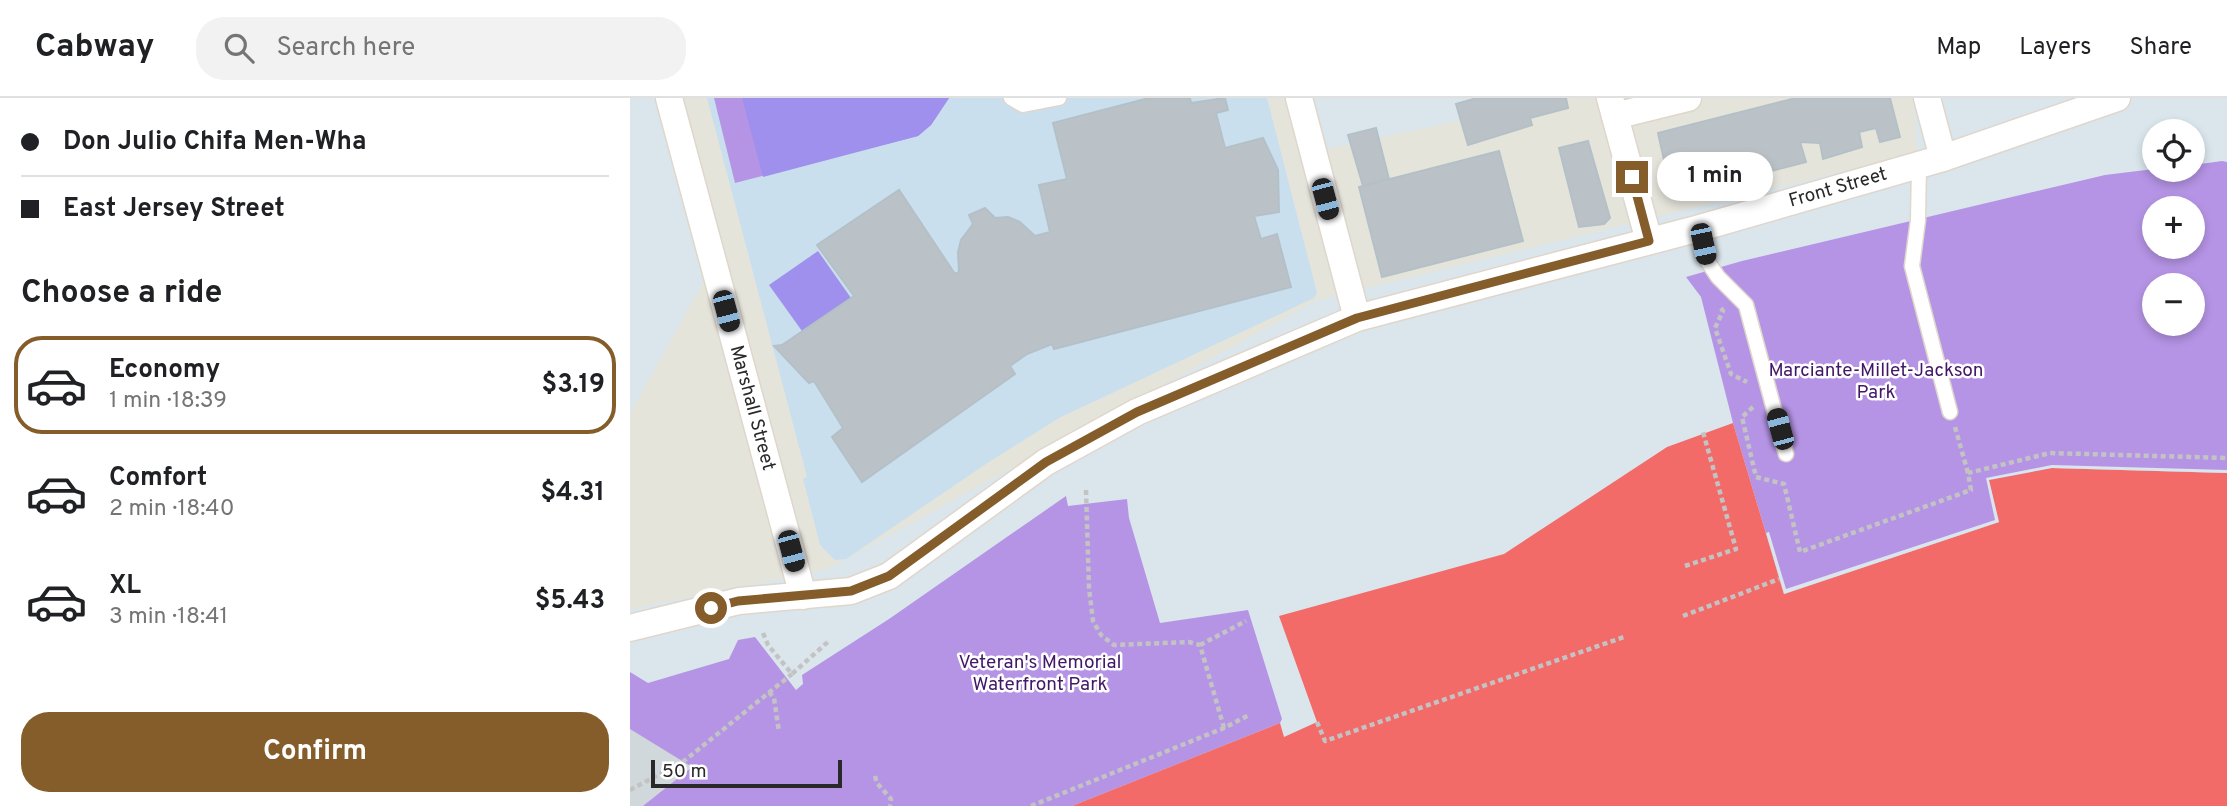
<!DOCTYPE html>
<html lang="en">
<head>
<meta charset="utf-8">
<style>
  :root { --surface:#fff; --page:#f2f2f2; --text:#202124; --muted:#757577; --line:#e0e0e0; --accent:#845d2b }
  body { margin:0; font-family:Overpass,sans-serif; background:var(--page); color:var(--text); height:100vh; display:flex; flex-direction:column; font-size:26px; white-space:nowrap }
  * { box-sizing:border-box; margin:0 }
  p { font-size:23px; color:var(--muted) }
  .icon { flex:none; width:38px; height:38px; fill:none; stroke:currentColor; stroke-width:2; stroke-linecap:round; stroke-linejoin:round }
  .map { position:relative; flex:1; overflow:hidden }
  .sheet { display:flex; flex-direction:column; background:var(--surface); width:630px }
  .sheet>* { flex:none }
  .banner { display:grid; align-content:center; height:154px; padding:0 21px; background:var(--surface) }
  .fabs { position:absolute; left:1512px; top:21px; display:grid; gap:14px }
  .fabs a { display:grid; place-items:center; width:63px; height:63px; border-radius:50%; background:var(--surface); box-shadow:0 4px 10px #0003; font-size:35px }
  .scale { position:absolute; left:21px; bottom:18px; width:191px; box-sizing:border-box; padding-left:7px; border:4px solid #292929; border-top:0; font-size:19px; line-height:24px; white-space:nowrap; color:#292929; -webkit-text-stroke:5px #fff; paint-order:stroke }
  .end { position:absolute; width:32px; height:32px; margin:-16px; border:9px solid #845d2b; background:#fff; box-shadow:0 0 0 4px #fff }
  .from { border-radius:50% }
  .bubble { position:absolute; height:49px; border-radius:24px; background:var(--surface); box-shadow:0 4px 10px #0003; font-size:23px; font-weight:700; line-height:49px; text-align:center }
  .car { position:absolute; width:21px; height:42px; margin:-21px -10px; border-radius:9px; box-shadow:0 0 5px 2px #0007; background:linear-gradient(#222 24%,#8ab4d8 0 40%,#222 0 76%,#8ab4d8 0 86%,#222 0) }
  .banner b { display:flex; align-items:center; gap:24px; height:66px; font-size:26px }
  .banner b+b { border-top:2px solid var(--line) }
  .banner i { width:18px; height:18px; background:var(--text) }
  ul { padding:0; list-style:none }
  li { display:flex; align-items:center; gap:21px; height:98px; margin:0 14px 10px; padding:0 7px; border:4px solid transparent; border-radius:28px }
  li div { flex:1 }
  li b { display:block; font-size:26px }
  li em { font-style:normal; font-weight:700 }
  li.current { border-color:var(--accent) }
  li>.icon { width:63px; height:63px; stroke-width:1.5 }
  h2 { padding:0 21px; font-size:32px; line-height:84px }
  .action { display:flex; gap:14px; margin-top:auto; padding:14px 21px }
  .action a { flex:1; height:80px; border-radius:28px; background:var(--accent); color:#fff; font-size:28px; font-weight:700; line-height:80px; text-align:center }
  header { display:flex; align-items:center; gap:42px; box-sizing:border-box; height:98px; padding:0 35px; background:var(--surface); border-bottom:2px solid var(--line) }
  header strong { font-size:33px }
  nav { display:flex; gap:38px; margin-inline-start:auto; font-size:24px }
  .search { width:490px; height:63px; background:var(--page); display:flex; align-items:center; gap:18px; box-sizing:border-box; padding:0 24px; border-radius:28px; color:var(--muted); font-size:26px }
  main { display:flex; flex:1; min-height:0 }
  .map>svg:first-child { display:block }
  .industrial { fill:#e4e4db }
  .education { fill:#c9dfee }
  .green { fill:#b594e5; fill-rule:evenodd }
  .pitch { fill:#9f90ed }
  .plaza { fill:#d1d8dc }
  .water { fill:#f26b69 }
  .pier { fill:#dae6ec }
  .building { fill:#bac2c7; stroke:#b4c0c7; stroke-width:2 }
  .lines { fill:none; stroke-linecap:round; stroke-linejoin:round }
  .service-casing { stroke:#dfd6cc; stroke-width:17 }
  .minor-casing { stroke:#dfd6cc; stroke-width:29 }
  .path { stroke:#c3c3c3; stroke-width:4.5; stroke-dasharray:5 3.5; stroke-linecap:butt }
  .service { stroke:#fff; stroke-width:14 }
  .minor { stroke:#fff; stroke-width:26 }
  .route { stroke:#845d2b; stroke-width:9 }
  .labels { text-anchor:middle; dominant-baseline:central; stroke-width:5; stroke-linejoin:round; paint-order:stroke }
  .street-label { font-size:19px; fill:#292929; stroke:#fff }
  .park-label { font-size:19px; fill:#431768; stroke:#fff }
</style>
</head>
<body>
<header>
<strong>Cabway</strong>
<div class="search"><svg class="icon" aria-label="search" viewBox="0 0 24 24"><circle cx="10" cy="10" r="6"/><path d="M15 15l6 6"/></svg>Search here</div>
<nav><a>Map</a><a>Layers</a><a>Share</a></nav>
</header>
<main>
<section class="sheet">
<div class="banner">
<b><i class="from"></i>Don Julio Chifa Men-Wha</b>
<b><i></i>East Jersey Street</b>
</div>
<h2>Choose a ride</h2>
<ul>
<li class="current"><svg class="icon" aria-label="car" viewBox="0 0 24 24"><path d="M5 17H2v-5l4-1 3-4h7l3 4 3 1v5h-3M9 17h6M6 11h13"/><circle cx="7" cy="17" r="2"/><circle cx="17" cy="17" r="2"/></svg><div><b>Economy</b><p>1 min · 18:39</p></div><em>$3.19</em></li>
<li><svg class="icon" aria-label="car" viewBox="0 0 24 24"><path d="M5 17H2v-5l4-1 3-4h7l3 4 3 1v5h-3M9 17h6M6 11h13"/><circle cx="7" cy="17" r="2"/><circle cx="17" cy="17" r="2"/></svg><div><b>Comfort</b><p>2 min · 18:40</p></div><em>$4.31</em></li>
<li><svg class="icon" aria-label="car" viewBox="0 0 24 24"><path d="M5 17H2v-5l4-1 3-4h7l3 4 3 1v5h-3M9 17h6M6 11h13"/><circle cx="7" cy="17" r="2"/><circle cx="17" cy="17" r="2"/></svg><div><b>XL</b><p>3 min · 18:41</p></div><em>$5.43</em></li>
</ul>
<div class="action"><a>Confirm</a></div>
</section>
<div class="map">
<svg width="1597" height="708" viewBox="0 0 1597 708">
  <rect width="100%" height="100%" fill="#dae6ec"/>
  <!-- industrial -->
  <polygon class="industrial" points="39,0 674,0 688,53 936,0 1283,0 1289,67 1283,56 688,202 198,471 0,511 0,316 83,166"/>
  <!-- education -->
  <polygon class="education" points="77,0 637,0 687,195 684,200 429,320 356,366 216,461 205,462 190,447 173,381 177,379"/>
  <!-- green -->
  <g class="green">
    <polygon points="84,0 319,0 301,27 288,38 105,85"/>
    <path d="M1592 63 1597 64V375L1422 370 1369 424 1154 496 1103 325 1071 199 1056 179 1112 163 1475 77 1524 71 1563 72V67ZM1524 110H1563V149H1524ZM1524 187H1563V226H1524Z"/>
    <polygon points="436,398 438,408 497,401 499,420 530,525 618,512 652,621 650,625 442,708 0,708 0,574 18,585 99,561 108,542 125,539 166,592 173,586 172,577 259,521"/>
  </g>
  <!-- pitch -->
  <g class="pitch">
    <polygon points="112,0 319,0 301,27 288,38 133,79"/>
    <polygon points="188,153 221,200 172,233 139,187"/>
  </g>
  <!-- plaza -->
  <polygon class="plaza" points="0,631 62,669 13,708 0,708"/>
  <!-- water -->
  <polygon class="water" points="1103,325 1154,496 1369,424 1359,382 1422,370 1597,375 1597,708 442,708 650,625 654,639 687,624 649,518 874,456 1037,349"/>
  <!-- pier -->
  <polygon class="pier" points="1422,367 1597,372 1597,375 1422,370 1359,382 1369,424 1154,496 1136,435 1139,434 1156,491 1365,422 1356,380"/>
  <!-- building -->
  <g class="building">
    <polygon points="519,0 560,0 561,5 595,0 598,12 586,15 595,50 633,40 648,72 649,114 624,118 631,141 647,136 661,189 424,251 422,246 397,256 380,268 385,276 232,384 202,339 213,330 184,283 179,285 144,248 152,247 224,198 187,147 269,92 325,176 329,174 328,154 331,142 343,126 339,117 355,110 365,120 378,119 390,124 405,138 420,134 409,87 437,81 423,25"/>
    <polygon points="847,0 936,0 938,10 900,20 902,27 838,47 826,6"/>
    <polygon points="1166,0 1260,0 1270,39 1250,44 1246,30 1229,34 1232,49 1193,61 1190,45 1170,44 1176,64 1137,74 1134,60 1116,64 1120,78 1080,88 1078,74 1060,78 1063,93 1042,98 1028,35"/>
    <polygon points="746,30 759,81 733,88 718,37"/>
    <polygon points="958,43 980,120 974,126 949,129 929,50"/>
    <polygon points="869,53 893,143 752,179 729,89"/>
  </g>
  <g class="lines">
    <!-- service casing -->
    <g class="service-casing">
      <g id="service">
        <polyline points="381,0 393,7 429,0"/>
        <polyline points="1289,67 1288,122 1282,168 1320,314"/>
        <polyline points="1070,130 1076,161 1088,179 1116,207 1156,356"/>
      </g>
    </g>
    <!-- minor casing -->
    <g class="minor-casing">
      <g id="minor">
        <polyline points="39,0 173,498"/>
        <polyline points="669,0 727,220"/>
        <polyline points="980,0 1019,143"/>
        <polyline points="1297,0 1313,60"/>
        <polyline points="985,18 1058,0"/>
        <polyline points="0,530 109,503 221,493 259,478 416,364 507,314 727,220 1070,130 1313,60 1487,0"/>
      </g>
    </g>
    <!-- path -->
    <g class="path">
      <polyline points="1091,210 1093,213 1085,230 1101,276 1117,284"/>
      <polyline points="1123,309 1112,319 1126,379 1154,386 1170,454 1341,392 1338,375 1420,355 1597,360"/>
      <polyline points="1325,329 1338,375"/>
      <polyline points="456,392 459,490 463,523 471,537 484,547 559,544 570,547 594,630"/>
      <polyline points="1055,468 1106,451 1073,334"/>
      <polyline points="1053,518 1149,481"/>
      <polyline points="133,535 138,547 162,576 200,542"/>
      <polyline points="570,547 616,523"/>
      <polyline points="139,594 144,600 149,634"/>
      <polyline points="687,624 695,643 994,539"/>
      <polyline points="245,678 247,685 261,701 260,708"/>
      <polyline points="0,692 54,663 162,576"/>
      <polyline points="401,708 594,630 619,617"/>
    </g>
    <!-- service -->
    <use href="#service" class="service"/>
    <!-- minor -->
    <use href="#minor" class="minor"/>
  </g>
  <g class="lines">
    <!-- route -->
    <polyline class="route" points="81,510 108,503 221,493 259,478 416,364 507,314 727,220 1019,143 1002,79"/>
  </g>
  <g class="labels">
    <!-- street labels -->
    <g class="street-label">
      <text transform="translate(1208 90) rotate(-16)">Front Street</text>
      <text transform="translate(122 310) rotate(75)">Marshall Street</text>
    </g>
    <!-- park labels -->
    <g class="park-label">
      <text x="1246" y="273">Marciante-Millet-Jackson<tspan x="1246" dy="22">Park</tspan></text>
      <text x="410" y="565">Veteran's Memorial<tspan x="410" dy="22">Waterfront Park</tspan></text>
    </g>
  </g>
</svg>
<div class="fabs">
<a><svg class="icon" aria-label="locate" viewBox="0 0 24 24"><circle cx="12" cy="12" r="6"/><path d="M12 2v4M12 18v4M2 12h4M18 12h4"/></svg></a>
<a>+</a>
<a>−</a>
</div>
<div class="scale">50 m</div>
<i class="end from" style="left:81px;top:510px"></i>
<i class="end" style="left:1002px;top:79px"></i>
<div class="bubble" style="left:1027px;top:54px;width:116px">1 min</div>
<i class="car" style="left:695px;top:101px;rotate:165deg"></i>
<i class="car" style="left:1073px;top:146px;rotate:168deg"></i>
<i class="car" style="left:96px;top:213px;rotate:165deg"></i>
<i class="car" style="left:1150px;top:331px;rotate:345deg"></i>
<i class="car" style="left:161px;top:453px;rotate:165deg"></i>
</div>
</main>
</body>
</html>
